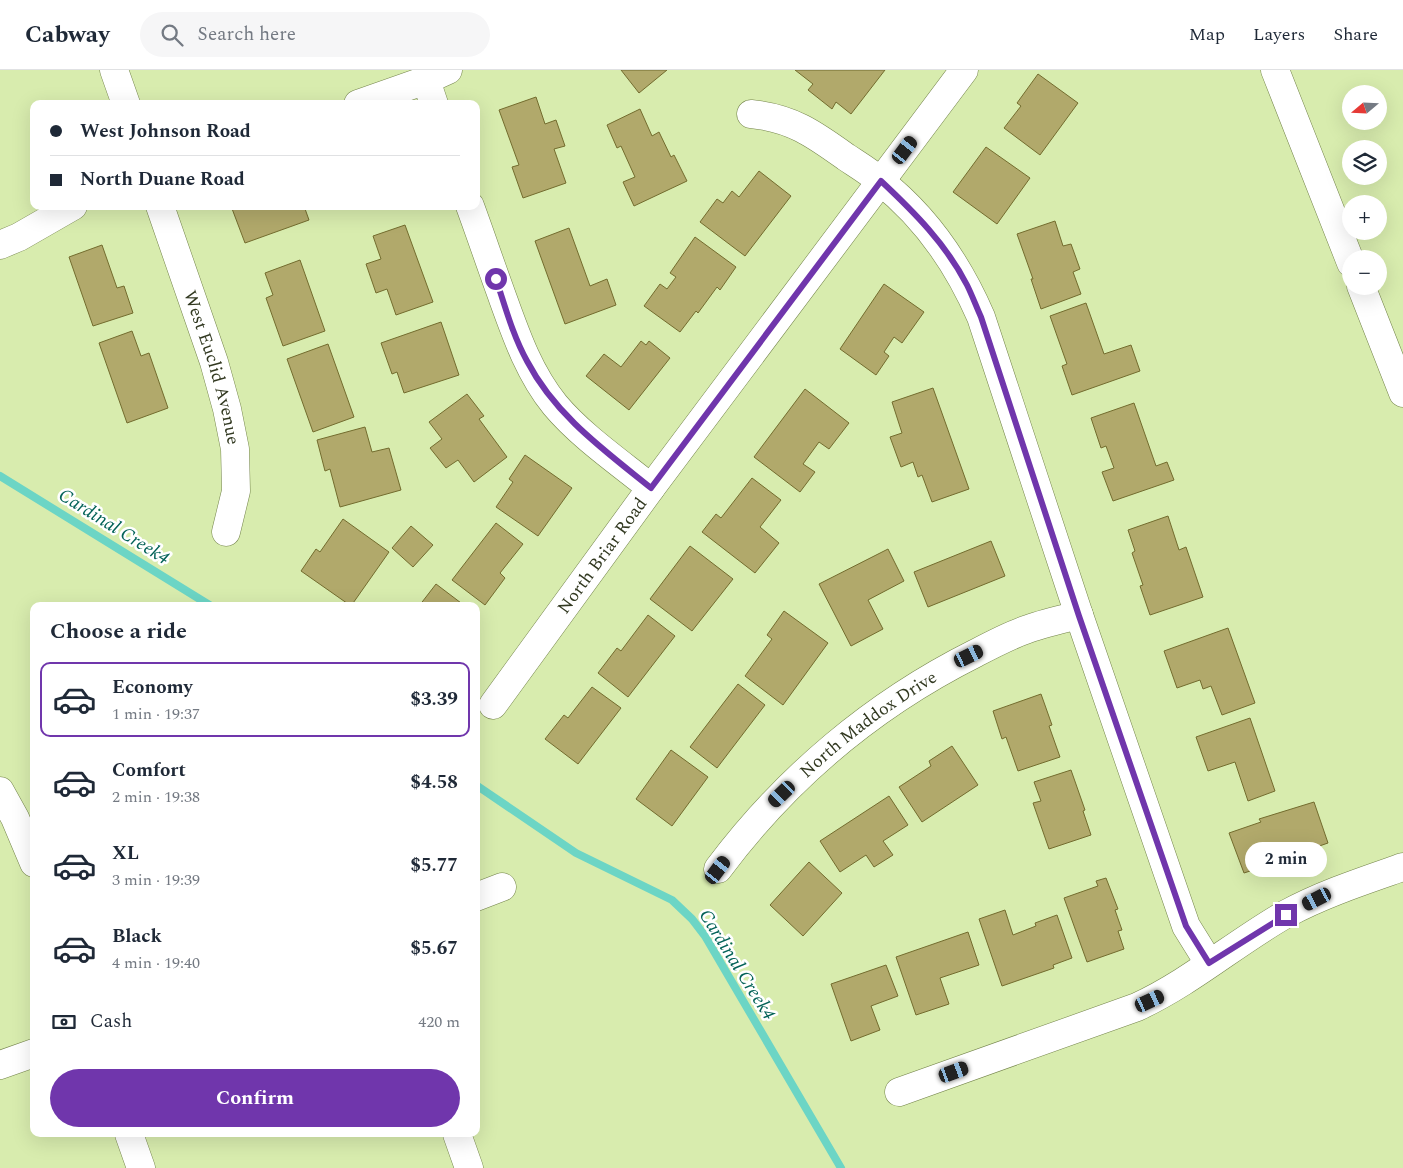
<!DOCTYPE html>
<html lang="en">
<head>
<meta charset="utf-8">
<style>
  :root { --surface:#fff; --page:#f6f6f7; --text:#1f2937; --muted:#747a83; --line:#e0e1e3; --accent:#7036ac }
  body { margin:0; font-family:Spectral,serif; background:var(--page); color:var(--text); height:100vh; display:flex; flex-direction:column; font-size:19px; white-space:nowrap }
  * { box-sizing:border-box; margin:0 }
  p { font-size:16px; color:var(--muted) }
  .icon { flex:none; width:28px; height:28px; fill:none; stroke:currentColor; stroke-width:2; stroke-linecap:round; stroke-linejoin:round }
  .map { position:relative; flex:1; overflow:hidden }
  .drawer { position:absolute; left:30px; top:532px; width:450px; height:535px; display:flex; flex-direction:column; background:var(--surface); border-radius:10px; box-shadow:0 5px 20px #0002 }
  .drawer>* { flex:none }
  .banner { position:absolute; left:30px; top:30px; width:450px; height:110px; border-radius:10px; box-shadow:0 5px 20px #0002; display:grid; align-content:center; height:110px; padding:0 20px; background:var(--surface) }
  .needle { width:32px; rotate:251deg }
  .tools { position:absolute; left:1342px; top:15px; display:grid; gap:10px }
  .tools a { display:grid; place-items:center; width:45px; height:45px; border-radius:50%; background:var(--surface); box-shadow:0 5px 20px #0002; font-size:25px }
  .end { position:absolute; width:22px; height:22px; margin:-11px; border:6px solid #7036ac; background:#fff; box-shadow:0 0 0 2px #fff }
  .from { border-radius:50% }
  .bubble { position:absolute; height:35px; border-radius:18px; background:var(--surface); box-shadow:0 5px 20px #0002; font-size:16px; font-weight:700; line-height:35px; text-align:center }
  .car { position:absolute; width:15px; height:30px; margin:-15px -8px; border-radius:6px; box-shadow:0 0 4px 1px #0007; background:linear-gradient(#222 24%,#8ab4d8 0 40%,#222 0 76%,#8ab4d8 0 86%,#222 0) }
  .banner b { display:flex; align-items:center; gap:18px; height:48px; font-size:19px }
  .banner b+b { border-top:1px solid var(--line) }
  .banner i { width:12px; height:12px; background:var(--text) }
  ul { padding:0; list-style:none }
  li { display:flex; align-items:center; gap:15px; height:75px; margin:0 10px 8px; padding:0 10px; border:2px solid transparent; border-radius:10px }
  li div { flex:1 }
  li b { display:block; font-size:19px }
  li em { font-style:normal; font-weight:700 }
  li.current { border-color:var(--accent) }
  li>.icon { width:45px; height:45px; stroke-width:1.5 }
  h2 { padding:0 20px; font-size:22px; line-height:60px }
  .pay { display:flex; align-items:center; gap:12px; height:55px; padding:0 20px; font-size:19px }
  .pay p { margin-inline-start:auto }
  .primary-button { display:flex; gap:10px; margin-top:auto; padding:10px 20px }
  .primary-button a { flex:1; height:58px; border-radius:30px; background:var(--accent); color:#fff; font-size:20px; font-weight:700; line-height:58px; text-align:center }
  header { display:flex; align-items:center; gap:30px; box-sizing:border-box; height:70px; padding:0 25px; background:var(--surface); border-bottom:1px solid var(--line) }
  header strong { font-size:24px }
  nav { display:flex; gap:28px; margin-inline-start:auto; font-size:18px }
  .search { width:350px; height:45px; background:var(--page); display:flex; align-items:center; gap:12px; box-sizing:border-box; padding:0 18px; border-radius:28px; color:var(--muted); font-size:19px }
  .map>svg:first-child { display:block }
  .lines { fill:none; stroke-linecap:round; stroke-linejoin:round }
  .stream { stroke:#6cd5c5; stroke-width:8 }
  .building { fill:#b1a96b; stroke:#736c2e }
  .minor-casing { stroke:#74844b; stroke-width:29 }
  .minor { stroke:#fff; stroke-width:28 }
  .route { stroke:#7036ac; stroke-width:6 }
  .labels { text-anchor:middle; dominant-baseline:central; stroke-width:5; stroke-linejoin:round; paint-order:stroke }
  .street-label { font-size:18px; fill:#323921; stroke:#fff }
  .water-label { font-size:19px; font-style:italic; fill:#046358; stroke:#fff }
</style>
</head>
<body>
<header>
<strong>Cabway</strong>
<div class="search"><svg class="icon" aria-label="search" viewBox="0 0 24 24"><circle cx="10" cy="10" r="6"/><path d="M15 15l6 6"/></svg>Search here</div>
<nav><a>Map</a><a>Layers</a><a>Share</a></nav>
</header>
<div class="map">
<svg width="1403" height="1098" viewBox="0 0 1403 1098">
  <rect width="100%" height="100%" fill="#d8ecae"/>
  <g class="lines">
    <!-- stream -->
    <g class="stream">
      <polyline points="0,406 211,536"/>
      <polyline points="476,715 576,783 672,830 692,849 705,866 841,1098"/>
    </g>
  </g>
  <!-- building -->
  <g class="building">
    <polygon points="621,0 667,0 639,23"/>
    <polygon points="795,0 885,0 851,44 836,32 832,39 808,20 813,14"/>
    <polygon points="1038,4 1078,33 1040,85 1004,58 1021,36 1017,33"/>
    <polygon points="536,27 545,54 556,50 565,76 554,79 566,113 523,128 512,97 519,95 499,40"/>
    <polygon points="640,39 652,66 659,62 671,87 674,85 687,111 634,136 623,112 635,107 621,76 617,78 607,55"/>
    <polygon points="986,77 1030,108 997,154 953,122"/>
    <polygon points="759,101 791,126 745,186 700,152 717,129 723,133 732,121 739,127"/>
    <polygon points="231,136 304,136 309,150 245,173"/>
    <polygon points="1055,151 1063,176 1071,174 1080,199 1073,202 1081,224 1041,239 1031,209 1033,209 1017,164"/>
    <polygon points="405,155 433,232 396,245 387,219 376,223 366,194 381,189 373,166"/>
    <polygon points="569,158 590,216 607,209 616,235 565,254 535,171"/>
    <polygon points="695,167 736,197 720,220 717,217 698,243 696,241 680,262 644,236 660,214 667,219 676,207 670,203"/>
    <polygon points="102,175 117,218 124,216 133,243 93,256 69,187"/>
    <polygon points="300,190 325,261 283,276 266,228 273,225 265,203"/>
    <polygon points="884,214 924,242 902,273 894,267 884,282 889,286 876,305 840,279"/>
    <polygon points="1086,233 1104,284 1131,275 1140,301 1072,325 1062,296 1067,294 1050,246"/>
    <polygon points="441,252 459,305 404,323 397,302 392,304 381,273"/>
    <polygon points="132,261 141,286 149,283 168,338 127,353 99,273"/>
    <polygon points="641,271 646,275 649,271 670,288 629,340 586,306 604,284 621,297"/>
    <polygon points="328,274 354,347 313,362 287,289"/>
    <polygon points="933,318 969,419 932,432 922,405 918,407 913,392 901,397 890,367 902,363 892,332"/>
    <polygon points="805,319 849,353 829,379 819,372 803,394 815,402 800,422 754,387"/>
    <polygon points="467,324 484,346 479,349 507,387 474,412 458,390 446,398 430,378 442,369 429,352"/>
    <polygon points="1134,333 1156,396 1167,392 1174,410 1113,431 1102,402 1114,398 1106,376 1101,378 1091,348"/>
    <polygon points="365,357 372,382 389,378 401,420 340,437 330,399 325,401 317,370"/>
    <polygon points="525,385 572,418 538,466 496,437 513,412 509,409"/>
    <polygon points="752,408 781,430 760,457 779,473 755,503 702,462 716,444 721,448"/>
    <polygon points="1168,446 1179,480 1186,477 1203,527 1150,545 1140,516 1143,515 1132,483 1135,481 1128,460"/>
    <polygon points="343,449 389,482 351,536 301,501 316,479 320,482"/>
    <polygon points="496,453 523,474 500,503 505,508 485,535 452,510"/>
    <polygon points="411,456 433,475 413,497 392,478"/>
    <polygon points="991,471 1005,506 928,537 914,502"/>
    <polygon points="690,476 733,509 692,561 650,529"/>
    <polygon points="888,479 904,511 868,530 883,559 851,576 819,514"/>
    <polygon points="436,514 465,536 419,536"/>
    <polygon points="784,541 828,573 783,635 745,606 772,569 767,565"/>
    <polygon points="648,545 675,566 628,627 598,603 617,578 621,581"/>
    <polygon points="1228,558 1255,633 1222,645 1211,616 1203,619 1200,610 1177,618 1164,581"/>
    <polygon points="738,614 765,635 717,698 690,677"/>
    <polygon points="592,617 621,638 578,694 545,669 564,645 568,648"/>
    <polygon points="1041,624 1052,655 1049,656 1060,687 1018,701 1006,667 1002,669 993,641"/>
    <polygon points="1250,648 1275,721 1248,731 1235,692 1208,701 1196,667"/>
    <polygon points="952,676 978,715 922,752 899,717 931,696 929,691"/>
    <polygon points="671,680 708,707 672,756 636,729"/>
    <polygon points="1071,700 1085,740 1083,741 1091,765 1049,779 1033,733 1041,731 1034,712"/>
    <polygon points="889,726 908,755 883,771 893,785 874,797 866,785 840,802 820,771"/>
    <polygon points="1314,732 1328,773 1305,781 1306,783 1244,803 1229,763 1261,752 1259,749"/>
    <polygon points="809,792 842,823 803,866 770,835"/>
    <polygon points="1106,808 1118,839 1115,840 1122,860 1118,861 1124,879 1087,892 1064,828 1098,816 1096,811"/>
    <polygon points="1005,840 1013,865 1036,856 1035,853 1057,845 1072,888 1053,895 1054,898 1002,916 979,849"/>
    <polygon points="968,862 979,895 940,908 949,934 916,945 896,887"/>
    <polygon points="886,895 898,926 871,936 880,960 851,971 831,914"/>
  </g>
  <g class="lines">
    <!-- minor casing -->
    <g class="minor-casing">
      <g id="minor">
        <polyline points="114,0 126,34"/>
        <polyline points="1275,0 1351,193"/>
        <polyline points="426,10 434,34"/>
        <polyline points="358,34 426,10 448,0"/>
        <path d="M751 44C792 48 814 64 846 87 858 95 870 102 880 111 926 147 958 194 981 247L1079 545 1186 856 1209 893"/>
        <path id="s1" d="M160 136 214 292 227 339 235 379 236 421 226 462"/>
        <path d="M470 136C481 166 491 196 502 226 516 265 529 303 555 335 581 366 619 392 651 418"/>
        <polyline points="0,175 19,167 73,136"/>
        <polyline points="1361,216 1403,323"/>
        <path id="s2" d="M493 635 651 418 964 0"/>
        <polyline points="0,721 15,748 34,793"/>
        <path id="s3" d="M718 799C786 708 874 634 976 583 993 574 1010 565 1028 559 1044 553 1062 549 1079 545"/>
        <polyline points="476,827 502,817"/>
        <polyline points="0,995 34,983"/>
        <path d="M899 1022 1137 937C1191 912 1235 873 1286 844 1323 824 1363 811 1403 797"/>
        <polyline points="129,1064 141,1098"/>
        <polyline points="457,1064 469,1098"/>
      </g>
    </g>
    <!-- minor -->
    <use href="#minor" class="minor"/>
  </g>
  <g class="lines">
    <!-- route -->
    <path class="route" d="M496 209C505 236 513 266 527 291 555 345 604 380 651 418L881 111C914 142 946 174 967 215 972 225 976 236 981 247L1079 546 1186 856 1209 893 1286 845"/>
  </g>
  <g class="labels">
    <!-- street labels -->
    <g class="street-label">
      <text stroke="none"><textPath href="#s1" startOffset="170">West Euclid Avenue</textPath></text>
      <text stroke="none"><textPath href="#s2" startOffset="185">North Briar Road</textPath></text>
      <text stroke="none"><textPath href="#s3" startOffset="210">North Maddox Drive</textPath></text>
    </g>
    <!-- water labels -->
    <g class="water-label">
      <text transform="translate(114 457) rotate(32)">Cardinal Creek4</text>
      <text transform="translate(737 895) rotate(58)">Cardinal Creek4</text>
    </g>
  </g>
</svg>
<div class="tools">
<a><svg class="needle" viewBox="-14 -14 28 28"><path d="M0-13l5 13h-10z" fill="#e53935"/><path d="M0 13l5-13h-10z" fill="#747a83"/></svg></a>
<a><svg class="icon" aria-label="layers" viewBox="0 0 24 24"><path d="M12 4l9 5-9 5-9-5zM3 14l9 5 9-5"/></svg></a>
<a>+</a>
<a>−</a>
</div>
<i class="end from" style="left:496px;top:209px"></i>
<i class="end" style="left:1286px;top:845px"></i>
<div class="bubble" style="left:1245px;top:772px;width:82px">2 min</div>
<i class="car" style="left:905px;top:80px;rotate:37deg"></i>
<i class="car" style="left:969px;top:586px;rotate:64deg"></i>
<i class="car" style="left:782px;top:724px;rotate:226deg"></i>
<i class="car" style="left:718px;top:800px;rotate:37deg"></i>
<i class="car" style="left:1317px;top:829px;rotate:243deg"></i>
<i class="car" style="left:1150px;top:931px;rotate:65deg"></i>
<i class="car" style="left:954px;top:1002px;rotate:70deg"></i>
<div class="banner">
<b><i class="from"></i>West Johnson Road</b>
<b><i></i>North Duane Road</b>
</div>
<section class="drawer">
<h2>Choose a ride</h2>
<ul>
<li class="current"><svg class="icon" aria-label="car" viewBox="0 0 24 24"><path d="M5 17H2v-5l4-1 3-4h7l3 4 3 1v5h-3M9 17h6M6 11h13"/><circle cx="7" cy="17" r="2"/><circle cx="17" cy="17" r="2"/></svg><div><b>Economy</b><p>1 min · 19:37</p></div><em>$3.39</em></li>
<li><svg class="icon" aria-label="car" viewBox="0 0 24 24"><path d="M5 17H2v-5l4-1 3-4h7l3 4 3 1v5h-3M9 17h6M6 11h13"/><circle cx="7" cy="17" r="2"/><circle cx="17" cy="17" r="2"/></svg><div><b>Comfort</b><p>2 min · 19:38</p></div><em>$4.58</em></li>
<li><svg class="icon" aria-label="car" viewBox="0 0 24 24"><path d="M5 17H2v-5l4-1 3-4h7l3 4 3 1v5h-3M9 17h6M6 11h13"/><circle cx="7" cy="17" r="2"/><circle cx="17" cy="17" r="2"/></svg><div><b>XL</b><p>3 min · 19:39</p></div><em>$5.77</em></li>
<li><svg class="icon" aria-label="car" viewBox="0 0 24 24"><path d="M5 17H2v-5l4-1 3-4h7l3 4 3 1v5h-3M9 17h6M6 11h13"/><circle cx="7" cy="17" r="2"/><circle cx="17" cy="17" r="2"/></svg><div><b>Black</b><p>4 min · 19:40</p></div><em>$5.67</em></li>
</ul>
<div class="pay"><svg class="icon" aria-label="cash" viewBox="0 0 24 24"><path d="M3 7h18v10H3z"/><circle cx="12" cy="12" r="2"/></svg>Cash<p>420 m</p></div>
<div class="primary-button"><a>Confirm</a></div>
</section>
</div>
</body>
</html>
